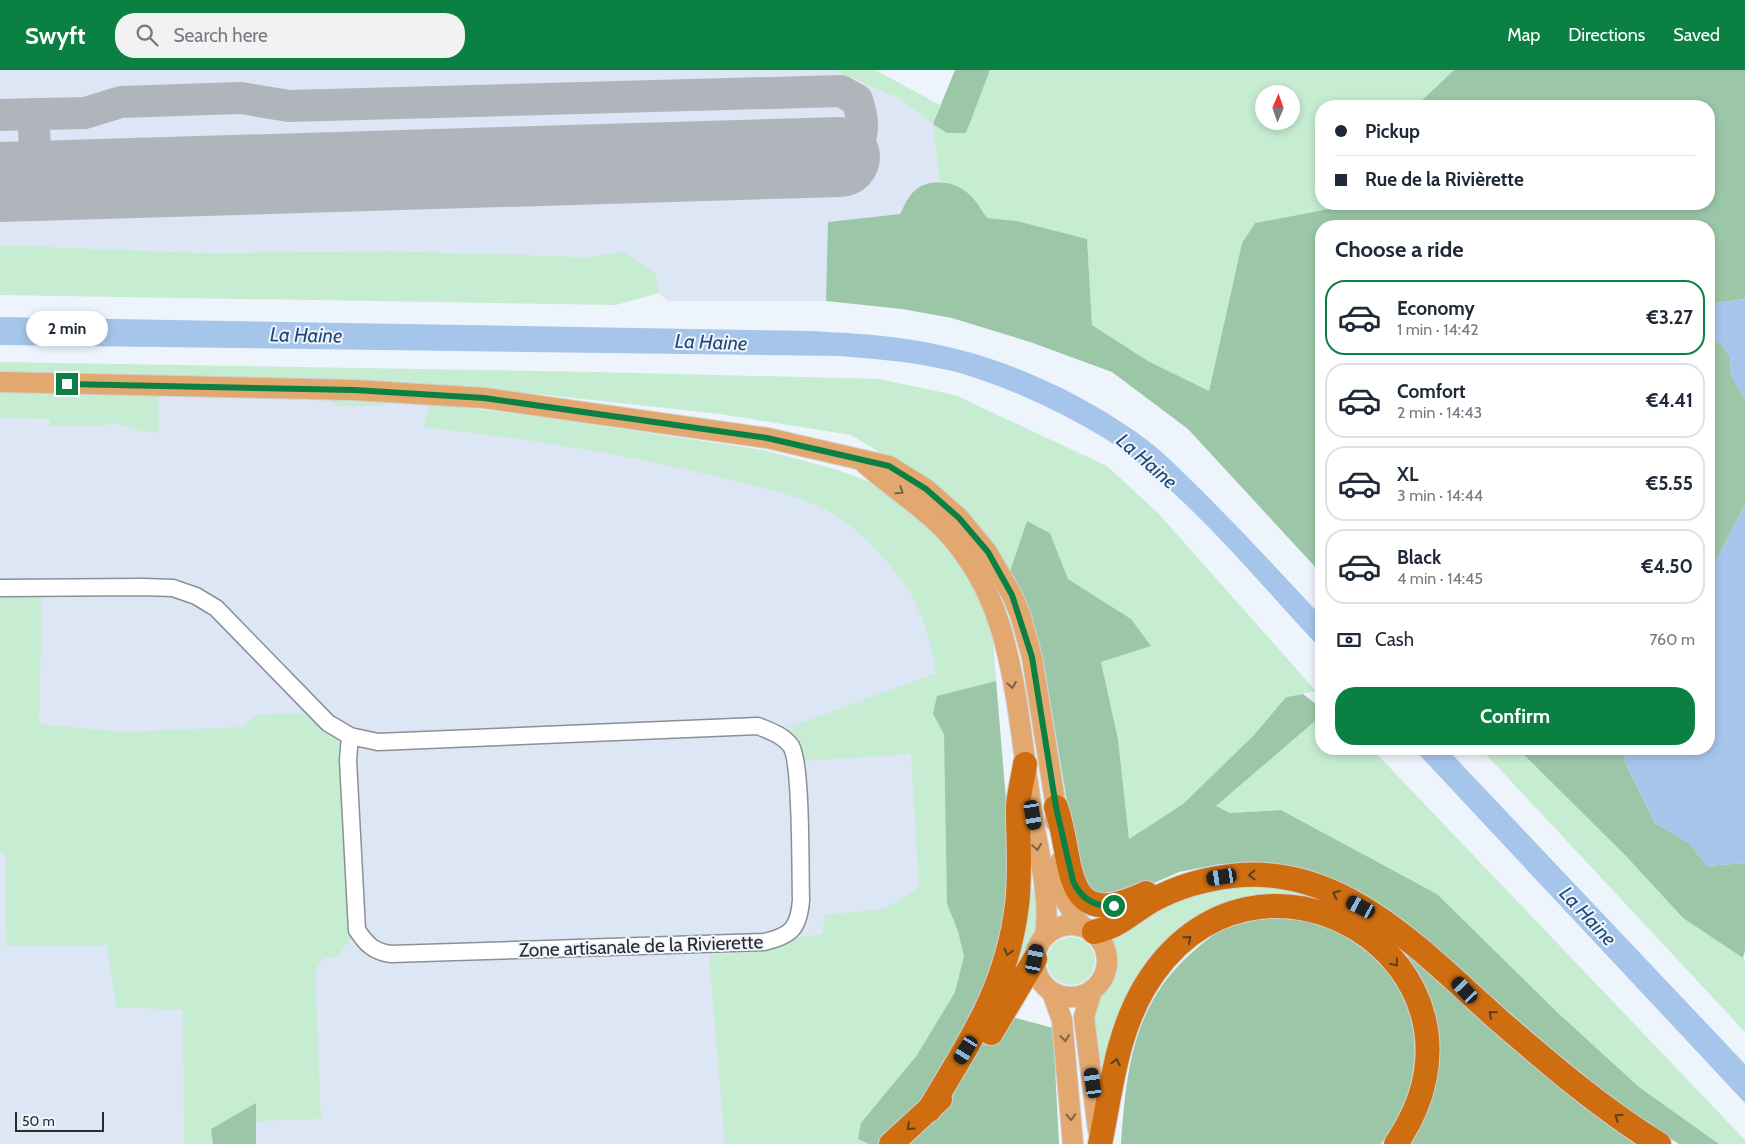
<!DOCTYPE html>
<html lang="en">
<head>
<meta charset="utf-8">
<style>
  :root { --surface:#fff; --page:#f2f2f3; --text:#1f2937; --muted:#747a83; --line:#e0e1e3; --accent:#0b8043 }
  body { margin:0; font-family:Cabin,sans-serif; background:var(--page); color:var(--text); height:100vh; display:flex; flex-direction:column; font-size:19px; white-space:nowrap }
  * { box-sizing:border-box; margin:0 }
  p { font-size:16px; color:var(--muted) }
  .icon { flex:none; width:28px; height:28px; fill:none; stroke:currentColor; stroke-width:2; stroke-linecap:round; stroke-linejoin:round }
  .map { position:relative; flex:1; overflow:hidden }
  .drawer { position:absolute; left:1315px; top:150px; width:400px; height:535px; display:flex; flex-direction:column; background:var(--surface); border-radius:20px; box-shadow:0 2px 8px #0003 }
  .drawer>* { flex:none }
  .hud { position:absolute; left:1315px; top:30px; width:400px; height:110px; border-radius:20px; box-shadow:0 2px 8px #0003; display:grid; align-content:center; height:110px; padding:0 20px; background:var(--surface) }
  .needle { width:32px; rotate:2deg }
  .controls { position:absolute; left:1255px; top:15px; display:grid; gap:10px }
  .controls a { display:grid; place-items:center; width:45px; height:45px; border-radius:50%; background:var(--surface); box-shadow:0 2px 8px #0003; font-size:25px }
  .scale { position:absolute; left:15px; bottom:12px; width:89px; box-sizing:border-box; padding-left:5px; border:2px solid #292b2e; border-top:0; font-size:14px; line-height:18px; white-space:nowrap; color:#292b2e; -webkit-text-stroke:4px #eef4fc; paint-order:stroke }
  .end { position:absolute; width:22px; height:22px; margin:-11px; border:6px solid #0b8043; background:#fff; box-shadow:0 0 0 2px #fff }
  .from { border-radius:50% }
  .bubble { position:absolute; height:35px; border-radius:18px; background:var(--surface); box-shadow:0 2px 8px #0003; font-size:16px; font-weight:700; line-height:35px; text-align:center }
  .car { position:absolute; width:15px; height:30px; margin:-15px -8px; border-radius:6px; box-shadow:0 0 4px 1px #0007; background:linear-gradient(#222 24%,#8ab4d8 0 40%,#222 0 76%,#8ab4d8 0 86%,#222 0) }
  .hud b { display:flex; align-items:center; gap:18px; height:48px; font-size:19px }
  .hud b+b { border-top:1px solid var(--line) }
  .hud i { width:12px; height:12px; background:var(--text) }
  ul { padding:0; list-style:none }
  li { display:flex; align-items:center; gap:15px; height:75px; margin:0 10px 8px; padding:0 10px; border:2px solid var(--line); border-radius:20px }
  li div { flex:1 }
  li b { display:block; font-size:19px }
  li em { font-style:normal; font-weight:700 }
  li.selected { border-color:var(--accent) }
  li>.icon { width:45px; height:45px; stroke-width:1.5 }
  h2 { padding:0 20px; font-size:22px; line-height:60px }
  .pay { display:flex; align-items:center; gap:12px; height:55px; padding:0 20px; font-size:19px }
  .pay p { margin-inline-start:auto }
  .cta { display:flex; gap:10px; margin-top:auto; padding:10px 20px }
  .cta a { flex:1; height:58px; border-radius:20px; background:var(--accent); color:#fff; font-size:20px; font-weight:700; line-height:58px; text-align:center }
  header { display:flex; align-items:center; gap:30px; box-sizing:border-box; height:70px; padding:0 25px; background:var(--accent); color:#fff }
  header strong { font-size:24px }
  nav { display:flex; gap:28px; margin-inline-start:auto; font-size:18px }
  .search { width:350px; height:45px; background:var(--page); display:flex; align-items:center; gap:12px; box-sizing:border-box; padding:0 18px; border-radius:20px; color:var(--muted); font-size:19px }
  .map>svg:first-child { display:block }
  .built { fill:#dce6f4 }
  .green { fill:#c6ecd1; fill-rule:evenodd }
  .forest { fill:#9bc7a8 }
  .water { fill:#a6c5eb }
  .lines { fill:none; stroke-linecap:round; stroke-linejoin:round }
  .taxiway { stroke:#b0b5bc; stroke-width:32 }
  .runway { stroke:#b0b5bc; stroke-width:80 }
  .tertiary-casing { stroke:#8a9096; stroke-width:19 }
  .primary-casing { stroke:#d0d0d1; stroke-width:22 }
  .motorway-casing { stroke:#d0d0d1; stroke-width:26 }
  .tertiary { stroke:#fff; stroke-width:16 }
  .primary { stroke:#e2a870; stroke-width:20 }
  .motorway { stroke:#ce6e11; stroke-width:24 }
  .oneway { stroke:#7c634c }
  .oneway2 { stroke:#5b3f25 }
  .route { stroke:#0b8043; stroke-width:6 }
  .labels { text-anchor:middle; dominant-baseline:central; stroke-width:4; stroke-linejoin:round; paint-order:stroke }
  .street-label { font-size:19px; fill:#292b2e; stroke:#eef4fc }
  .water-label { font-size:20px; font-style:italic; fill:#1e4878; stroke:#eef4fc }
</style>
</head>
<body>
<header>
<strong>Swyft</strong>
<div class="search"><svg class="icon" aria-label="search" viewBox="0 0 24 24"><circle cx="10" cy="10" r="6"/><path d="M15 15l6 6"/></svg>Search here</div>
<nav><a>Map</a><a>Directions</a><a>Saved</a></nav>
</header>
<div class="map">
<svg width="1745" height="1074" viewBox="0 0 1745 1074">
  <rect width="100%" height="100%" fill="#eef4fc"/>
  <!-- built -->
  <g class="built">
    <polygon points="0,0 835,0 902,30 933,54 939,111 922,117 909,125 900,144 828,152 826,231 668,231 659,223 656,204 625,182 586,187 392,181 204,183 0,175"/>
    <polygon points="0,323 158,324 431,334 534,346 763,380 838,400 984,531 992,560 1009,766 875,1074 0,1074"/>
  </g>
  <!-- green -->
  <g class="green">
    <path d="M835 0H875L940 35 933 54 966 62 990 0H1454L1416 36H1321V134H1355L1255 153 1242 173 1209 321 1148 291 1092 255 1087 169 1017 151 987 148C972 127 965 118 939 111L933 54 902 30ZM1264 24H1291V51H1264Z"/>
    <polygon points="0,175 204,183 392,181 586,187 625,182 656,204 659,223 616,235 0,225"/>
    <polygon points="0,292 596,302 879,309 955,325 1107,396 1158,443 1316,621 1286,627 1254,665 1183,734 1129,769 1118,669 1101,592 1150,576 1130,549 1068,509 1050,463 1027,451 1010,501 947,423 851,365 720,344 510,321 394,314 0,303"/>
    <polygon points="0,323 158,324 159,363 138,361 112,352 105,356 50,356 50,349 0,348"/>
    <polygon points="328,329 386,331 383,336 338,336"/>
    <path d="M431 334 534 346 763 380 838 400 886 418 965 493 992 559 996 611 937 626 934 644 944 664 947 834 958 861 964 886 955 922 917 985 861 1053 858 1069 869 1074H725L709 885 767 881 800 867 823 864 824 845 884 839 919 817 911 684 803 691 798 670 788 658 936 603C935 584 920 536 909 521 889 491 858 456 826 440 792 423 755 416 718 407 621 383 523 368 423 357Z"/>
    <polygon points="42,524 39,654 121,662 243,657 255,645 307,643 350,672 357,860 337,887 324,888 315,900 321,1049 256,1051 255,1034 211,1059 213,1074 184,1074 183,940 116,937 107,875 6,876 5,784 0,783 0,525"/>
    <polygon points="1321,646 1321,679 1372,679 1745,1070 1745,1074 1719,1074 1639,1017 1557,942 1437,824 1281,740 1230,743 1216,736"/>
    <polygon points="1481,679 1518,679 1625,785 1683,848 1743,888 1745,891 1745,962"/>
    <path d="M1278 814 1335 833 1411 882 1403 893 1303 833 1182 867 1107 999 1097 1001 1092 935C1097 928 1104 924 1109 917 1120 901 1117 883 1111 866L1151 841 1219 816Z"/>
    <polygon points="1027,819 1036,819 1037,859 1028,873 1024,890 1002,925"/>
    <circle cx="1071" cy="891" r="24"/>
  </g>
  <!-- forest -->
  <g class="forest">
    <polygon points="955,0 990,0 966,63 947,63 933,54"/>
    <path d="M1454 0H1745V229L1709 234V156H1321V399H1316L1321 407V497L1318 500 1188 359 1112 302 1030 272 952 248 902 239 826 231 828 152 900 144C903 139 905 132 909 127 923 106 955 109 971 126 977 132 982 141 987 148L1017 151 1087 169 1092 255 1148 291 1209 321 1242 173 1255 153 1355 134H1709V36H1416Z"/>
    <polygon points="1709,267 1721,274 1730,286 1731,305 1745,329 1745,434 1709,505"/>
    <polygon points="1027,451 1050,463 1068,509 1131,549 1151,576 1101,592 1118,669 1129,769 1183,734 1254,665 1286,627 1303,624 1321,638 1321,646 1216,736 1230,743 1281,740 1437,824 1557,942 1639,1017 1719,1074 1679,1074 1653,1058 1609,1026 1554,981 1424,868 1299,800 1259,794 1220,794 1179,802 1120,828 1093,825 1079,803 1044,595 1010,501"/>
    <polygon points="996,611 1012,802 997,943 1053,958 1059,1074 869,1074 858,1069 861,1053 917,985 955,922 964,886 958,861 947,834 944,664 933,644 937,626"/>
    <polygon points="1518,679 1626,679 1624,690 1655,753 1689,773 1707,796 1745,793 1745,881 1743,888 1683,848 1625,785"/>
    <path d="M1275 848C1296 850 1319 851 1338 861 1424 905 1437 1000 1381 1074H1121C1126 1004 1132 939 1186 888 1198 877 1211 865 1226 858 1241 851 1259 850 1275 848Z"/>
    <polygon points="1411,882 1643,1074 1403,1074 1430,1011 1403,893"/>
    <polygon points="256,1033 256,1074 213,1074 211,1059"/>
  </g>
  <!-- water -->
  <g class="water">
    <polygon points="1745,229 1745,329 1731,305 1730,286 1721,274 1709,267 1709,234"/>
    <path d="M0 247 812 261C844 263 875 264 906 269 987 280 1069 315 1136 362 1162 380 1184 403 1206 425 1246 465 1283 505 1321 546V579C1260 514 1201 441 1129 385 1085 352 1006 315 952 301 915 292 877 289 839 286L0 275Z"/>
    <polygon points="1745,434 1745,793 1707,796 1689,773 1655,753 1624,690 1626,679 1709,679 1709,505"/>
    <polygon points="1414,679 1447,679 1745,994 1745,1033"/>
  </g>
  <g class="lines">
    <!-- taxiway -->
    <g class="taxiway">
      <polyline points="33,44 37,111"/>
      <path d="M0 45 85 43 121 32 241 28 289 36 841 21 857 30C865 53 866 78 840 87"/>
    </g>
    <!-- runway -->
    <polyline class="runway" points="0,112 840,87"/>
    <!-- tertiary casing -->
    <g class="tertiary-casing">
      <path id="tertiary" d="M0 518 143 517 173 518 196 526 216 538 328 653 350 666 378 672 758 656C770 661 783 665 791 676 802 693 800 803 801 830 799 858 791 866 764 872L391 884C374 882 366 874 357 860L348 690 350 666"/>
    </g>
    <!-- primary casing -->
    <g class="primary-casing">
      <g id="primary">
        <polyline points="0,312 354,320 484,328 767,368 889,396 926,419 959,448 987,482 1012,525 1020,544 1032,587 1056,737 1055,751"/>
        <path d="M862 391C898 424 936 443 965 485 981 507 993 533 1001 559 1018 617 1023 682 1032 742 1038 780 1051 828 1045 866"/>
        <polyline points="1060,792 1066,831 1081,856"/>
        <circle cx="1071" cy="891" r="36"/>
        <polyline points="1092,920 1084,947 1098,1060"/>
        <polyline points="1052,922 1062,950 1073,1074"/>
      </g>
    </g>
    <!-- motorway casing -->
    <g class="motorway-casing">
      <g id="motorway">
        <path d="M1056 737C1075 791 1059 865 1146 823"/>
        <path d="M1094 862C1121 856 1130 843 1153 830 1177 817 1205 809 1232 806 1343 792 1425 885 1501 952 1551 995 1602 1039 1659 1074"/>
        <polyline points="991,963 1035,889"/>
        <path d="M929 1040C970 971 1007 918 1017 835 1021 803 1018 772 1018 739 1018 725 1023 709 1025 694"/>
        <polyline points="891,1074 940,1029"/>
        <path d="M1100 1074C1111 1021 1116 966 1144 918 1254 733 1518 894 1396 1074"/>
      </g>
    </g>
    <!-- tertiary -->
    <use href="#tertiary" class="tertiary"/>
    <!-- primary -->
    <use href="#primary" class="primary"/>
    <!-- motorway -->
    <use href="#motorway" class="motorway"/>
  </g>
  <!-- one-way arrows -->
  <defs><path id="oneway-chevron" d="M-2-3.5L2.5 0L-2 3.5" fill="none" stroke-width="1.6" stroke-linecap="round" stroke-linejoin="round" transform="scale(1.25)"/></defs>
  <g class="oneway">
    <use href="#oneway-chevron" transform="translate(900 421) rotate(33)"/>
    <use href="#oneway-chevron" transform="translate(1012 615) rotate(81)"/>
    <use href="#oneway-chevron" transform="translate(1037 777) rotate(81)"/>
    <use href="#oneway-chevron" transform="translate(1065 968) rotate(83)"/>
    <use href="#oneway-chevron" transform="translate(1071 1047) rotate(87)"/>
  </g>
  <g class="oneway2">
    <use href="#oneway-chevron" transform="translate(1252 805) rotate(180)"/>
    <use href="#oneway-chevron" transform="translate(1336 824) rotate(-156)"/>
    <use href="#oneway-chevron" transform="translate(1188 869) rotate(-39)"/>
    <use href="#oneway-chevron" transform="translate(1008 882) rotate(105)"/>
    <use href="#oneway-chevron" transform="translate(1395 893) rotate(52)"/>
    <use href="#oneway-chevron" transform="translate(1492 944) rotate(-139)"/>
    <use href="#oneway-chevron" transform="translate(1116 992) rotate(-77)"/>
    <use href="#oneway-chevron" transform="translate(1618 1047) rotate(-145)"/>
    <use href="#oneway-chevron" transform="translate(910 1057) rotate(138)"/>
  </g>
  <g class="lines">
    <!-- route -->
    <path class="route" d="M67 314 354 320 484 328 767 368 889 396 926 419 959 448 988 482 1012 525 1032 587 1056 737 1073 811C1081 829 1094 837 1114 836"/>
  </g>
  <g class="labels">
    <!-- street labels -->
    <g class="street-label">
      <text transform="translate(641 876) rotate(-2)">Zone artisanale de la Rivierette</text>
    </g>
    <!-- water labels -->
    <g class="water-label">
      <text transform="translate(306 265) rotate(1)">La Haine</text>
      <text transform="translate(711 272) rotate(2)">La Haine</text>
      <text transform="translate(1147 391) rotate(41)">La Haine</text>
      <text transform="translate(1588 846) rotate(47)">La Haine</text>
    </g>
  </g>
</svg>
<div class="controls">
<a><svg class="needle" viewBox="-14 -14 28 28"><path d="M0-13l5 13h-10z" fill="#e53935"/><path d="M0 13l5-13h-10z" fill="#747a83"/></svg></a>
</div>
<div class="scale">50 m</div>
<i class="end from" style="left:1114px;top:836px"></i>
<i class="end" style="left:67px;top:314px"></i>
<div class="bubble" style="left:26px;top:241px;width:82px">2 min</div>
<i class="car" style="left:1033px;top:745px;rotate:171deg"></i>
<i class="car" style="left:1222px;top:807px;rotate:261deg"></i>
<i class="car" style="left:1361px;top:837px;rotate:298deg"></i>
<i class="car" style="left:1035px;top:889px;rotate:11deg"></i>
<i class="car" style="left:1465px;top:920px;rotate:317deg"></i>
<i class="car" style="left:966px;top:980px;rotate:212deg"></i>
<i class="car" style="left:1093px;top:1013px;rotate:352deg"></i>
<div class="hud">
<b><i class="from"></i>Pickup</b>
<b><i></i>Rue de la Rivièrette</b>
</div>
<section class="drawer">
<h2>Choose a ride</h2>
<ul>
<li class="selected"><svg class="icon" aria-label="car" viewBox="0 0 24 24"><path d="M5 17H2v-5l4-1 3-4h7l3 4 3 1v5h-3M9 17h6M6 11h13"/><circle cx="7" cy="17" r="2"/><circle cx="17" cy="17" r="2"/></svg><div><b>Economy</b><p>1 min · 14:42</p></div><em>€3.27</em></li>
<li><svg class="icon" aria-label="car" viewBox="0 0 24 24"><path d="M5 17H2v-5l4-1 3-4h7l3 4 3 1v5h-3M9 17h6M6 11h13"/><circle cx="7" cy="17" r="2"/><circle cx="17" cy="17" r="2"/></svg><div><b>Comfort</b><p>2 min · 14:43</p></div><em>€4.41</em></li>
<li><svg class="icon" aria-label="car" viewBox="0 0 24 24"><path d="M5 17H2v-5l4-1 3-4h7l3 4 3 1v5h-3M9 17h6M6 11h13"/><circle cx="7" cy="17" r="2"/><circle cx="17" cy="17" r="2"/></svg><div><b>XL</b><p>3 min · 14:44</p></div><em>€5.55</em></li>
<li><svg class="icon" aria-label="car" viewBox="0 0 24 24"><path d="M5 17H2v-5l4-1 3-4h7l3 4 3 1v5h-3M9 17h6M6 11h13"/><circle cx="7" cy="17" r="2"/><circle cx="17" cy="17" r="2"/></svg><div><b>Black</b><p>4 min · 14:45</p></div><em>€4.50</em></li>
</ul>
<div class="pay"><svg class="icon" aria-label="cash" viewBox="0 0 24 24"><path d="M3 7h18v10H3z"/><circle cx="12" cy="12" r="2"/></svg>Cash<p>760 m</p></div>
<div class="cta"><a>Confirm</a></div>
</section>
</div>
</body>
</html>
